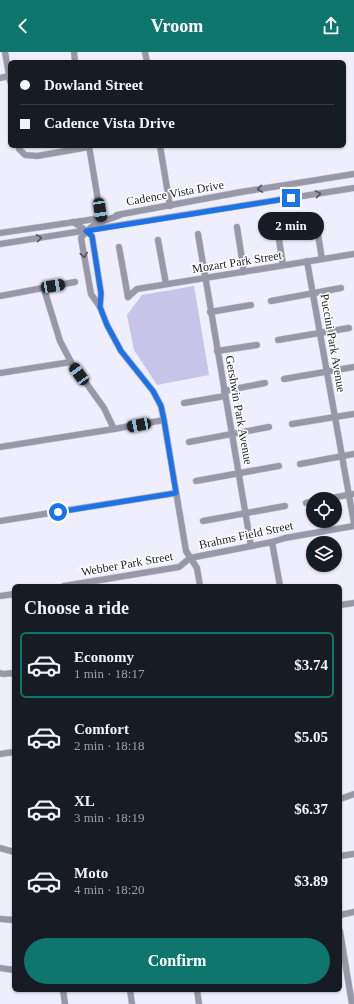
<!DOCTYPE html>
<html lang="en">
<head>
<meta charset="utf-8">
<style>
  :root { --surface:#171b24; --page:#242831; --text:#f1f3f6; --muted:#9ea1a6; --line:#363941; --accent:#0f766e }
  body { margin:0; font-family:"Times New Roman",serif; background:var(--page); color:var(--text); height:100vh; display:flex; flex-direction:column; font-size:15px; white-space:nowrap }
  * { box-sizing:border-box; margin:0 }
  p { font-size:13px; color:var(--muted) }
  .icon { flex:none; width:22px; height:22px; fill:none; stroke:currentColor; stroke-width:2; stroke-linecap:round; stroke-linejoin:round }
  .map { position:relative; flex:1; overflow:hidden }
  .panel { position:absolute; left:12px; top:532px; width:330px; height:408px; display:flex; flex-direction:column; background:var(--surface); border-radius:6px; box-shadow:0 1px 3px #0004 }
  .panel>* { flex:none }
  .hud { position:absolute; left:8px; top:8px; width:338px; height:88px; border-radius:6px; box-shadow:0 1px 3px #0004; display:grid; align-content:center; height:88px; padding:0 12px; background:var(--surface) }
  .tools { position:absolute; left:306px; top:440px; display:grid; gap:8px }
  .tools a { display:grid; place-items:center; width:36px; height:36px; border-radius:50%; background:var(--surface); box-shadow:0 1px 3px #0004; font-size:20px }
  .end { position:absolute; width:18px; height:18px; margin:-9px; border:5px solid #1a73e8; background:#fff; box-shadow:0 0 0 2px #fff }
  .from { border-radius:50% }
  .bubble { position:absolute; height:28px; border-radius:14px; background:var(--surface); box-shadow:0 1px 3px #0004; font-size:13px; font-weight:700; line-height:28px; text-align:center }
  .car { position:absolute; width:12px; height:24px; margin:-12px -6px; border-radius:5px; box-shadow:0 0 3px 1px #0007; background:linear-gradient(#222 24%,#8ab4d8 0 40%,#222 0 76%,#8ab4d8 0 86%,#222 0) }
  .hud b { display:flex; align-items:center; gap:14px; height:38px; font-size:15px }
  .hud b+b { border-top:1px solid var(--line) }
  .hud i { width:10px; height:10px; background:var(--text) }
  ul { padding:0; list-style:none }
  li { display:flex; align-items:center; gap:12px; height:66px; margin:0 8px 6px; padding:0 4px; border:2px solid transparent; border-radius:6px }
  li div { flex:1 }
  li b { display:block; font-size:15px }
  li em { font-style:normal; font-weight:700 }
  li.selected { border-color:var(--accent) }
  li>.icon { width:36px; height:36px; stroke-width:1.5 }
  h2 { padding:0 12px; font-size:18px; line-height:48px }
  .cta { display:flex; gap:8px; margin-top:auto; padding:8px 12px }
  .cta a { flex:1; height:46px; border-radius:24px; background:var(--accent); color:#fff; font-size:16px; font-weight:700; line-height:46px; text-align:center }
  header { display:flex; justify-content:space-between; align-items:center; height:52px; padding:0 12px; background:var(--accent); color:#fff; font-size:18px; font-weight:700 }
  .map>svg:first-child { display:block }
  .green { fill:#c6c4e8 }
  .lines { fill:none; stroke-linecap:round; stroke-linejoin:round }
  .minor-casing { stroke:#cac9d6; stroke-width:7 }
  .minor { stroke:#9898a8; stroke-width:6 }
  .oneway { stroke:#51505b }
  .route { stroke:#1a73e8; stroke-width:5 }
  .labels { text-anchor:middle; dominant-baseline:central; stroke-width:3; stroke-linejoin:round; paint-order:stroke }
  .street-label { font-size:12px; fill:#212028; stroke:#fff }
</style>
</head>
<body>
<header><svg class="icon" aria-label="back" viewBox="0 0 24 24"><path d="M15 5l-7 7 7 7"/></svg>Vroom<svg class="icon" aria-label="share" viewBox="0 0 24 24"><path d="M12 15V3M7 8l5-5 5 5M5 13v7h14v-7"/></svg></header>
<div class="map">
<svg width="354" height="952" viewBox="0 0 354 952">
  <rect width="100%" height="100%" fill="#efeefc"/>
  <!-- green -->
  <polygon class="green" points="194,234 209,323 157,333 134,298 127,263 142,243"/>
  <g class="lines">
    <!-- minor casing -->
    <g class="minor-casing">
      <g id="minor">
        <polyline points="5,0 10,29"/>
        <polyline points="74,0 75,10"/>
        <polyline points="145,0 147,10"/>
        <polyline points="0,26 9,24"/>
        <polyline points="19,94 19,97 25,103 37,104 89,95"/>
        <polyline points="89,94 101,166"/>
        <polyline points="160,94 170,154"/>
        <polyline points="117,163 241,140 354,122"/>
        <path d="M120 163C103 170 92 170 81 186L91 242 100 255 107 273 121 299 153 339 161 354 164 368 186 499 197 516 200 534"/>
        <polyline points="315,164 322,207"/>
        <polyline points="276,169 283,213"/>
        <polyline points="73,170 81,175 92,184 101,241 100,255"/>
        <polyline points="237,175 244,220"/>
        <polyline points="0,181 102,166"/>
        <polyline points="198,182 251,494"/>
        <polyline points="158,188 166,232"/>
        <polyline points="0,192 354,136"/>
        <polyline points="119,195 128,245"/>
        <polyline points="307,209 354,471"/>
        <polyline points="44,237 60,289 71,310 104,356 114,377"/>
        <polyline points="0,244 75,230"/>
        <polyline points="128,245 137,237 354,202"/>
        <polyline points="271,249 341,236"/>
        <polyline points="210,260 251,253"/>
        <polyline points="278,288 349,276"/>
        <polyline points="217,299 257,293"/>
        <polyline points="0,321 71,310"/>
        <polyline points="284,327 354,315"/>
        <polyline points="224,339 265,331"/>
        <polyline points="184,351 225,344"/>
        <polyline points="292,372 354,362"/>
        <polyline points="189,390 269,375"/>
        <polyline points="0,395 114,377 164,368"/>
        <polyline points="300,412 354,402"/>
        <polyline points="196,429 279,414"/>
        <polyline points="325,447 354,442"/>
        <polyline points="306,451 313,449"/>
        <polyline points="0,469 176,441"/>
        <polyline points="203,469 285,454"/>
        <polyline points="272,490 280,534"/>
        <polyline points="64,534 179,515 190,506 272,490 285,486 354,474"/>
        <polyline points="0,544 14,542"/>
        <polyline points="340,553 354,551"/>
        <polyline points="0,621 3,622 14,621"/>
        <polyline points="0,702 14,700"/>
        <polyline points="340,747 354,742"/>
        <polyline points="0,796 14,800"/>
        <polyline points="340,804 354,802"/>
        <polyline points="340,863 354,860"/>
        <polyline points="0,867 14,868"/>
        <polyline points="340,879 352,952"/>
        <polyline points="0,916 14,918"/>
        <polyline points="63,938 65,952"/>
        <polyline points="130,938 132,952"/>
        <polyline points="197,938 199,952"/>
      </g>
    </g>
    <!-- minor -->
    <use href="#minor" class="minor"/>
  </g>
  <!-- one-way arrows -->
  <defs><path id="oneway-chevron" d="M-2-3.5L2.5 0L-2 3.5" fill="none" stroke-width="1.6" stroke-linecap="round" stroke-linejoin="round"/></defs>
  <g class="oneway">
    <use href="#oneway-chevron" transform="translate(260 137) rotate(171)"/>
    <use href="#oneway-chevron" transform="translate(318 142) rotate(-9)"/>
    <use href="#oneway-chevron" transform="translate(39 186) rotate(-8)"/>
    <use href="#oneway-chevron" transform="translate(84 203) rotate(81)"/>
  </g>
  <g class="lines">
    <!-- route -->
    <polyline class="route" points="58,460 176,441 164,368 161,354 153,339 121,299 107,273 100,255 101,241 92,184 86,179 291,146"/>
  </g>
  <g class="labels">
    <!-- street labels -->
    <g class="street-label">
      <text transform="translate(175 141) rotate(-10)">Cadence Vista Drive</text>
      <text transform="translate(237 210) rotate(-9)">Mozart Park Street</text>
      <text transform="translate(333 291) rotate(80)">Puccini Park Avenue</text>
      <text transform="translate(239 358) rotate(80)">Gershwin Park Avenue</text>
      <text transform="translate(246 483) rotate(-12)">Brahms Field Street</text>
      <text transform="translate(127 512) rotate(-10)">Webber Park Street</text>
    </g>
  </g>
</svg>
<div class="tools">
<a><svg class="icon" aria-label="locate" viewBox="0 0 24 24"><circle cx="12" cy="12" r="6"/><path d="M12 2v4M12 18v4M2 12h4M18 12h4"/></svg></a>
<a><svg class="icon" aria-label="layers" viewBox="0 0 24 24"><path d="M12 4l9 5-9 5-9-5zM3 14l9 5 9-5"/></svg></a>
</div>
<i class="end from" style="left:58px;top:460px"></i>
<i class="end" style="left:291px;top:146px"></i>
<div class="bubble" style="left:258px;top:160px;width:66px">2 min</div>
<i class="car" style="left:100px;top:158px;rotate:171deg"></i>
<i class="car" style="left:53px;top:234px;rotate:81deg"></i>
<i class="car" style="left:79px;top:322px;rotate:324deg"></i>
<i class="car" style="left:139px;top:373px;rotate:259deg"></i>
<div class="hud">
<b><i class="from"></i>Dowland Street</b>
<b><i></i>Cadence Vista Drive</b>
</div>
<section class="panel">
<h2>Choose a ride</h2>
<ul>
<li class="selected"><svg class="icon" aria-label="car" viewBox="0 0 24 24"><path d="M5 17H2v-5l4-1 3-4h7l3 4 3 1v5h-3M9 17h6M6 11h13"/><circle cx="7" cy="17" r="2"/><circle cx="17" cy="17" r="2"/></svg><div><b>Economy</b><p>1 min · 18:17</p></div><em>$3.74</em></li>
<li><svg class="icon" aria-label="car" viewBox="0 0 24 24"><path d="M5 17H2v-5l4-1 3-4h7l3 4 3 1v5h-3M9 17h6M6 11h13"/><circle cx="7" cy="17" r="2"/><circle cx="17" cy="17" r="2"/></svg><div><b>Comfort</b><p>2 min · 18:18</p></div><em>$5.05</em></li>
<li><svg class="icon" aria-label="car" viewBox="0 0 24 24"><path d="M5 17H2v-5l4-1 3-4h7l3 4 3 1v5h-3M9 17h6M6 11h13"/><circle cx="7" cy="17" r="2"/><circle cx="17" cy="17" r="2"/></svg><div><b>XL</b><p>3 min · 18:19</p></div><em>$6.37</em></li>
<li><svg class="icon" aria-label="car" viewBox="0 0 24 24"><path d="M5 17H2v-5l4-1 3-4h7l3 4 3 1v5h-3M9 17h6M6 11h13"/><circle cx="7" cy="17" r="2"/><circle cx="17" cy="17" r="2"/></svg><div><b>Moto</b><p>4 min · 18:20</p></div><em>$3.89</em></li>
</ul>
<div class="cta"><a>Confirm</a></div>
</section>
</div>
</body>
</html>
